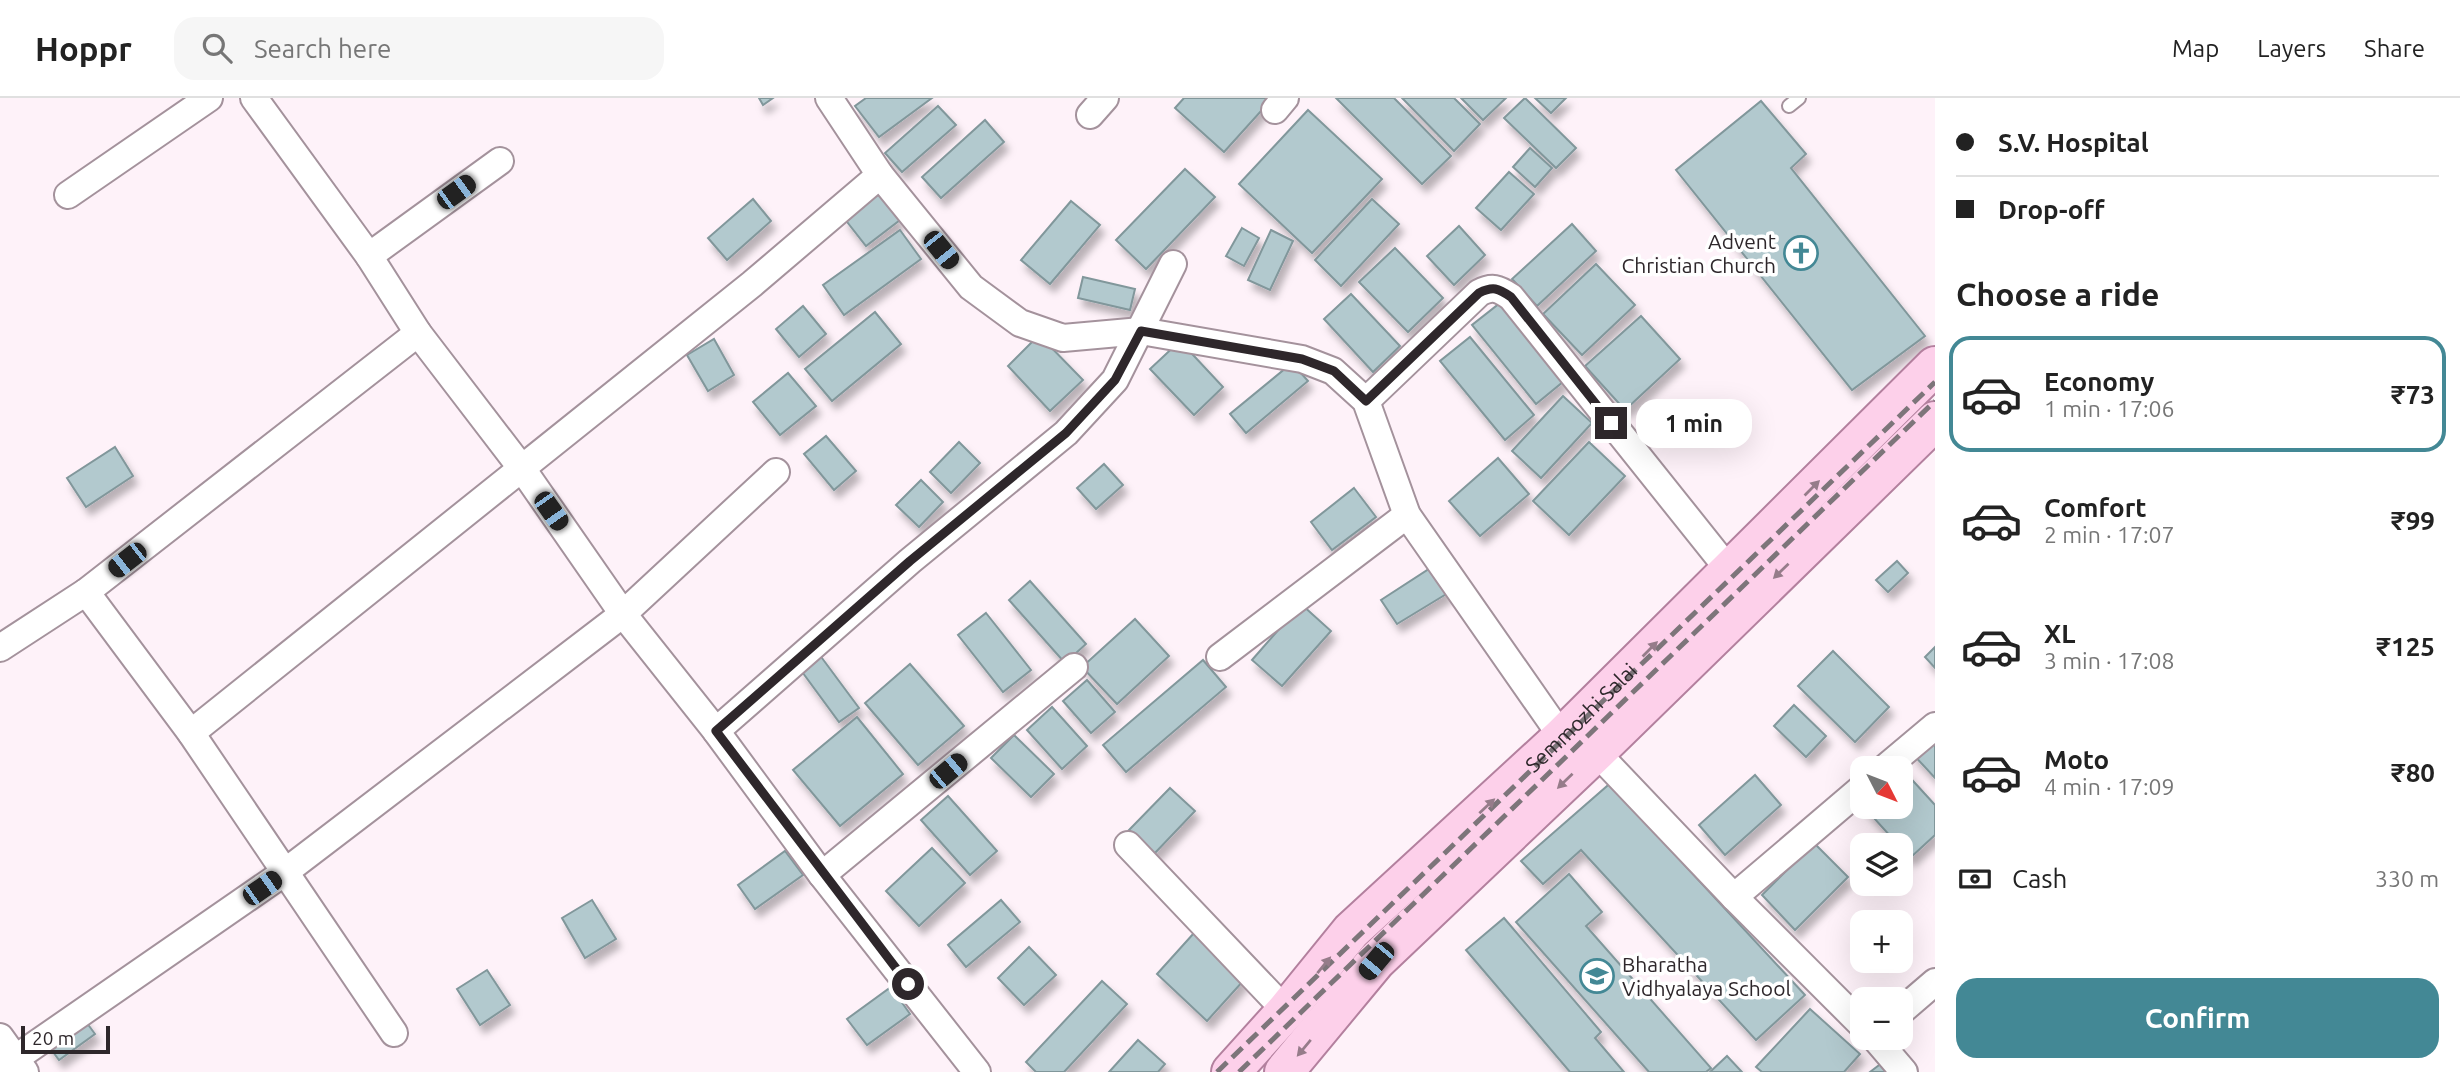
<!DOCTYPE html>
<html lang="en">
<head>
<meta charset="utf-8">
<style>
  :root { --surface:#fff; --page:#f6f6f6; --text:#222; --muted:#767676; --line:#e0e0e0; --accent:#438895 }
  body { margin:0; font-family:Ubuntu,sans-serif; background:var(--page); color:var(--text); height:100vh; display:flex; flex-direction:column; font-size:26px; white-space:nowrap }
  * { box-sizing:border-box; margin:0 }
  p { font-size:23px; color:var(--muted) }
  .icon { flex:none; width:38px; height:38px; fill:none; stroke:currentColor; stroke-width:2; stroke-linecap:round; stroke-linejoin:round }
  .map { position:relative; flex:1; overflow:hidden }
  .side { display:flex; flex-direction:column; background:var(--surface); width:525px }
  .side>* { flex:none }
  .top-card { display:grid; align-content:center; height:154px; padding:0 21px; background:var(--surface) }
  .needle { width:46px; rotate:132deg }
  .controls { position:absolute; left:1850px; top:658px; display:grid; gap:14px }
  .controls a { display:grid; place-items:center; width:63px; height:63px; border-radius:14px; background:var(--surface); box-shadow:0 7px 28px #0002; font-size:35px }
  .scale { position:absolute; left:21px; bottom:18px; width:89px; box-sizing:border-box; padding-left:7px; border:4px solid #2e272b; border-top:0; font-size:19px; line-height:24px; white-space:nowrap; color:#2e272b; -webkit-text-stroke:5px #fff; paint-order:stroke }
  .end { position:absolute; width:32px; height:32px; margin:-16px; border:9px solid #2e272b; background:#fff; box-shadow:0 0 0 4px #fff }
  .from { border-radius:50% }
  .bubble { position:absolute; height:49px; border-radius:21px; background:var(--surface); box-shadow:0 7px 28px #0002; font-size:23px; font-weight:700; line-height:49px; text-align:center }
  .car { position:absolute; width:21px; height:42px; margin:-21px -10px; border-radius:9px; box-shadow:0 0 5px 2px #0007; background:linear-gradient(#222 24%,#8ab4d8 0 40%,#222 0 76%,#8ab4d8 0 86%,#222 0) }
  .top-card b { display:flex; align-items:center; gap:24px; height:66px; font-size:26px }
  .top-card b+b { border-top:2px solid var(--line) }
  .top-card i { width:18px; height:18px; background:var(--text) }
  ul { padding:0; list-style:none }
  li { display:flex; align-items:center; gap:21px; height:116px; margin:0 14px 10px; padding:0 7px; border:4px solid transparent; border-radius:21px }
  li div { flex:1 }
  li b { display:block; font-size:26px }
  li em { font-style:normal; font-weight:700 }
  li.selected { border-color:var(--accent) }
  li>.icon { width:63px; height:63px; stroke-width:1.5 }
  h2 { padding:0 21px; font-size:32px; line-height:84px }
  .pay { display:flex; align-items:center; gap:18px; height:77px; padding:0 21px; font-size:26px }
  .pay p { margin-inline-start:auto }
  .primary-button { display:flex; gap:14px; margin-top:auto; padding:14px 21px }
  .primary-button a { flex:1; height:80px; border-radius:21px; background:var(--accent); color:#fff; font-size:28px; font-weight:700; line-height:80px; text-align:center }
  header { display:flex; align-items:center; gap:42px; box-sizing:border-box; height:98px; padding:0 35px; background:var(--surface); border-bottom:2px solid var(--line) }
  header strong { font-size:33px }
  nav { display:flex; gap:38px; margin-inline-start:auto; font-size:24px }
  .search { width:490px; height:63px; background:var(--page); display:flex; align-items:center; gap:18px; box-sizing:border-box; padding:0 24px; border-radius:21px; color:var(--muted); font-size:26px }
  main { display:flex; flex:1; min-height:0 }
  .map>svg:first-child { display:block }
  .building { fill:#b2c9ce; stroke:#81979b; stroke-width:2; filter:url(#shadow) }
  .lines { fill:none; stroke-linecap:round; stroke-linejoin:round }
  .service-casing { stroke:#a4929c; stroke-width:16 }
  .minor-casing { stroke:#a4929c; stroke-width:30 }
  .primary-casing { stroke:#b3809e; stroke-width:42 }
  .service { stroke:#fff; stroke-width:12 }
  .minor { stroke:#fff; stroke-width:26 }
  .primary { stroke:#fdd0ea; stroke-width:38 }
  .rail { stroke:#7d757a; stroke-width:5; stroke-dasharray:14 7; stroke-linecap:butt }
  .oneway { fill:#967c8a }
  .route { stroke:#2e272b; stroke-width:9 }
  .labels { text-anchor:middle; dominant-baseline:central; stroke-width:7; stroke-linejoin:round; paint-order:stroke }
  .poi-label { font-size:21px; fill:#2e272b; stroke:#fff; text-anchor:end }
  .street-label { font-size:21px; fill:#2e272b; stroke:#fff }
</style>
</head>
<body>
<header>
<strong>Hoppr</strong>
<div class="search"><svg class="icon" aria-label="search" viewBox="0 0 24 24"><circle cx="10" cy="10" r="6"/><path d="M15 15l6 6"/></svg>Search here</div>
<nav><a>Map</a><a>Layers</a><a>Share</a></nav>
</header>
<main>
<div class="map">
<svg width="1935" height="974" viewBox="0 0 1935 974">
  <defs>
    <filter id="shadow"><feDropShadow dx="4.5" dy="8" stdDeviation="3.5" flood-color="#0004"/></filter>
  </defs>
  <rect width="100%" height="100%" fill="#fef2f9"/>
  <!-- building -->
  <g class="building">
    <polygon points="759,0 773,0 763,7"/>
    <polygon points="866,0 932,0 879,39 855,8"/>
    <polygon points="1184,0 1269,0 1271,2 1224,54 1175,10"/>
    <polygon points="1336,0 1394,0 1451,58 1422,86"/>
    <polygon points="1402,0 1454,0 1480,26 1454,53"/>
    <polygon points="1461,0 1506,0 1483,22"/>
    <polygon points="1525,0 1576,50 1556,70 1504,20"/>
    <polygon points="1535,0 1566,0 1551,15"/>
    <polygon points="1761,3 1806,56 1791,70 1925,238 1852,292 1676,72"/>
    <polygon points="938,8 956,27 902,74 885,55"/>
    <polygon points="1308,12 1382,81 1312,155 1239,86"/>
    <polygon points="985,22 1004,44 941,100 922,79"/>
    <polygon points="1530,50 1552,70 1535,89 1513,69"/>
    <polygon points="1185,71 1215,99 1146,171 1116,142"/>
    <polygon points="1509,74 1534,96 1501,132 1476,110"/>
    <polygon points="878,94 900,122 866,148 844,120"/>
    <polygon points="753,101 771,123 727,162 708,140"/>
    <polygon points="1372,101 1399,126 1341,188 1315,162"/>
    <polygon points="1071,103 1100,127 1050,186 1021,162"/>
    <polygon points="1572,126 1596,153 1537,208 1512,181"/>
    <polygon points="1459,128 1485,157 1454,187 1427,158"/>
    <polygon points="1242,130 1259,140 1244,168 1226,158"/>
    <polygon points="900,132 921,161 844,217 823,187"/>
    <polygon points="1271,132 1293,143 1270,192 1248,182"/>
    <polygon points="1395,150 1443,200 1408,234 1359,184"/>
    <polygon points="1596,166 1635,207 1582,257 1543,216"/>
    <polygon points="1083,179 1135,191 1130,212 1078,200"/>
    <polygon points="1351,196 1400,248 1373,274 1324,221"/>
    <polygon points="1500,205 1564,283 1536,306 1472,227"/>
    <polygon points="803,208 826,236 799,259 776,231"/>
    <polygon points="875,214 901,246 832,303 805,271"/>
    <polygon points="1641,218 1680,261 1625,312 1585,268"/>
    <polygon points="1039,237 1083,282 1050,313 1008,268"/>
    <polygon points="1470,239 1534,317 1505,342 1440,263"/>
    <polygon points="714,241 734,277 708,293 687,257"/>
    <polygon points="1180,243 1223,289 1194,317 1150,271"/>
    <polygon points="1292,265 1308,283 1246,335 1230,316"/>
    <polygon points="788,275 816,308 780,337 753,304"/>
    <polygon points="1563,298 1592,325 1541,380 1512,353"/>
    <polygon points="826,338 856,373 834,392 804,356"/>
    <polygon points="959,344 980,365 951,395 930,374"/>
    <polygon points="1589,344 1625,378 1569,437 1533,403"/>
    <polygon points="115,349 133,378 86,409 67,380"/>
    <polygon points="1498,360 1529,396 1480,438 1449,403"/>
    <polygon points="1104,366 1123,387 1096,411 1077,390"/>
    <polygon points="921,382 943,404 919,429 896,407"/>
    <polygon points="1354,390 1376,419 1332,452 1311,424"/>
    <polygon points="1897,463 1908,475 1888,494 1876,482"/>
    <polygon points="1432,469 1448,495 1397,526 1381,502"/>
    <polygon points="1030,483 1086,546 1065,565 1009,502"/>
    <polygon points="1301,506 1331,533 1282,588 1252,562"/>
    <polygon points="986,515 1031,572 1003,594 958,537"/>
    <polygon points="1135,521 1169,558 1117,606 1082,569"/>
    <polygon points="1935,549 1935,570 1925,559"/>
    <polygon points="1833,553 1889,609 1855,644 1798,588"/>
    <polygon points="819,556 859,610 839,624 800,571"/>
    <polygon points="1203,562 1226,589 1126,674 1103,647"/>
    <polygon points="910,566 964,628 918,667 865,605"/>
    <polygon points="1087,582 1115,614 1091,635 1063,603"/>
    <polygon points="1794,607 1826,638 1806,659 1774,628"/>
    <polygon points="1052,609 1087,648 1062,671 1027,632"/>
    <polygon points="857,619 903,676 840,728 793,672"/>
    <polygon points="1935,632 1935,680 1911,654"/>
    <polygon points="1014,637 1054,676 1031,699 991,660"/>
    <polygon points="1904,673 1935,707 1935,737 1910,760 1864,709 1900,709 1900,676"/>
    <polygon points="1755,677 1781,707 1725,757 1699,727"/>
    <polygon points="1614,682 1658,728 1653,733 1805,897 1756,942 1581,752 1543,786 1521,763"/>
    <polygon points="1170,690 1195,713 1154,756 1129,732"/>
    <polygon points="948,698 997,753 970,777 921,722"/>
    <polygon points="1814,745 1848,779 1795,832 1762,797"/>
    <polygon points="932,750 965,785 919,828 886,793"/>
    <polygon points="785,753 803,777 755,811 738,787"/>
    <polygon points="1569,776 1602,814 1586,828 1711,970 1706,974 1649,974 1516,824"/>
    <polygon points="592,802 616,841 585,860 562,820"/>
    <polygon points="1001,802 1020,824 966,869 948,847"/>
    <polygon points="1504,820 1601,934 1595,940 1624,974 1570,974 1466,852"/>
    <polygon points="1194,835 1244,882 1207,923 1157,876"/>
    <polygon points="1029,849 1056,877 1024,907 998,880"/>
    <polygon points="487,872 510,907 480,927 457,891"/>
    <polygon points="1102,883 1127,906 1064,974 1036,974 1026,964"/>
    <polygon points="891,889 910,916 867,947 847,921"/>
    <polygon points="1810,911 1860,956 1844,974 1762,974 1756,969"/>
    <polygon points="81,917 95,936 59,962 45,943"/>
    <polygon points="1138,942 1165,966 1158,974 1109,974"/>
    <polygon points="1727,958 1742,974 1710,974"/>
    <polygon points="1883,964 1892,974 1870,974"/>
  </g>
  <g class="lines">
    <!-- service casing -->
    <g class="service-casing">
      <polyline id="service" points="1789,8 1799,0"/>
    </g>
    <!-- minor casing -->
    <g class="minor-casing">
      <g id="minor">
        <polyline points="254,0 369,158 418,235 523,372 623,516 716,633"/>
        <polyline points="829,0 880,77 971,189 1020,225 1063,240 1141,233 1302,261 1333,273 1366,303 1407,417 1562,639"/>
        <polyline points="1275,12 1285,0"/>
        <polyline points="1090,17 1105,0"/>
        <polyline points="68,97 209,0"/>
        <polyline points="369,158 500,63"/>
        <path d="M1366 303 1479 195C1492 188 1498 190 1511 199L1729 472"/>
        <polyline points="86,494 191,635 394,935"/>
        <polyline points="0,550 86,494 418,235"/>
        <polyline points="1220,559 1407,417"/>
        <polyline points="191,635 752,186 880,77"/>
        <polyline points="1596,654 1734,799 1862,690"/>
        <polyline points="1885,670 1935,628"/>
        <polyline points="1128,747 1286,913"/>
        <polyline points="822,777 1074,569"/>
        <polyline points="1734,799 1862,927"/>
        <polyline points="1900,914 1935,884"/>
        <polyline points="0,939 25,974"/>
        <polyline points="1875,940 1904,974"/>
        <polyline points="0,971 285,774 623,516 776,374"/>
        <polyline points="977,974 822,777 716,633 910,463 1066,335 1115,282 1173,166"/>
      </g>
    </g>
    <!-- primary casing -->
    <g class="primary-casing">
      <g id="primary">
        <path id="s1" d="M1231 974 1286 913 1351 833 1562 639 1935 268"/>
        <polyline points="1284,974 1376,863 1596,654 1935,323"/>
      </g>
    </g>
    <!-- service -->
    <use href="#service" class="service"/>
    <!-- minor -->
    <use href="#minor" class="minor"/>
    <!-- primary -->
    <use href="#primary" class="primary"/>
    <!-- rail -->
    <g class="rail">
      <polyline points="1217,974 1935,284"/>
      <polyline points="1239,974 1935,303"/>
    </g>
  </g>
  <!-- one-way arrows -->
  <defs><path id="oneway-solid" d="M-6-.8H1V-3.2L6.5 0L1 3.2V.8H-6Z" transform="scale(1.75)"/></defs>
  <g class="oneway">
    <use href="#oneway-solid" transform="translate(1812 390) rotate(-45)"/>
    <use href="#oneway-solid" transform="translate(1781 473) rotate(136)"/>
    <use href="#oneway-solid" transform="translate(1650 551) rotate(-45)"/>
    <use href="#oneway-solid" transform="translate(1565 683) rotate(136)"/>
    <use href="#oneway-solid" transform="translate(1487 708) rotate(-43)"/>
    <use href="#oneway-solid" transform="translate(1324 867) rotate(-51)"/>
    <use href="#oneway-solid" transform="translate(1304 950) rotate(130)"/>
  </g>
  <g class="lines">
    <!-- route -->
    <path class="route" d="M908 886 716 633 910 463 1066 335 1115 282 1141 233 1302 261 1334 273 1366 303 1479 195C1493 188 1498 190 1511 199L1611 325"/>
  </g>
  <!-- icons -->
  <defs>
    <g id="church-ring" transform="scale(1.75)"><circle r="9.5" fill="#fff" stroke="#438895" stroke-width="1.5"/><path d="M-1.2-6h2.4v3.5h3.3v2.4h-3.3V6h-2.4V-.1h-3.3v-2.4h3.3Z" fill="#438895"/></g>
    <g id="school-ring" transform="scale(1.75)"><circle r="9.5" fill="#fff" stroke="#438895" stroke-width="1.5"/><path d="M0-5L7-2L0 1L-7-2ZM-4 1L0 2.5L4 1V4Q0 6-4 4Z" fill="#438895"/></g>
  </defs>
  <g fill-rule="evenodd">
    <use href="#church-ring" x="1801" y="155"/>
    <use href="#school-ring" x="1597" y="878"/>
  </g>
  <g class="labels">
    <!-- poi labels -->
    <g class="poi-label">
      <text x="1776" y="143">Advent<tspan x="1776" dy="24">Christian Church</tspan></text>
      <text x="1622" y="866" text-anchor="start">Bharatha<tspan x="1622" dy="24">Vidhyalaya School</tspan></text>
    </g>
    <!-- street labels -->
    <g class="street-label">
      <text stroke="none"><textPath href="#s1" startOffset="499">Semmozhi Salai</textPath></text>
    </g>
  </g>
</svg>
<div class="controls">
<a><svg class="needle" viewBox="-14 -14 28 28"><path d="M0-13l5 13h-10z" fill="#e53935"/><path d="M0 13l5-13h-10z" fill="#767676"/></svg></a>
<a><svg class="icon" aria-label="layers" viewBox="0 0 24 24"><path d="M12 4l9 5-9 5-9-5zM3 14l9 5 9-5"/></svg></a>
<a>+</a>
<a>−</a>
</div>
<div class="scale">20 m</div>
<i class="end from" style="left:908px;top:886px"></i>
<i class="end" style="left:1611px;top:325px"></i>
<div class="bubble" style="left:1636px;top:301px;width:116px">1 min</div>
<i class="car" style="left:456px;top:94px;rotate:54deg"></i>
<i class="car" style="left:941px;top:152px;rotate:141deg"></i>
<i class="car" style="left:551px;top:413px;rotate:145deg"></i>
<i class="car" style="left:127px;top:462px;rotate:232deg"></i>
<i class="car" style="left:948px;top:673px;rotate:50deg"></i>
<i class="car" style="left:262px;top:790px;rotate:55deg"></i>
<i class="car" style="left:1376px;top:863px;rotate:220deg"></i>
</div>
<section class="side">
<div class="top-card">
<b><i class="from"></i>S.V. Hospital</b>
<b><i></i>Drop-off</b>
</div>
<h2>Choose a ride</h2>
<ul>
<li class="selected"><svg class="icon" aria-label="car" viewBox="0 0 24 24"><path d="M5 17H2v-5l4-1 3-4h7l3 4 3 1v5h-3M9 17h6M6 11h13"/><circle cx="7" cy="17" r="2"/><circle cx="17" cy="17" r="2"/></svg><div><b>Economy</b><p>1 min · 17:06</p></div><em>₹73</em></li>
<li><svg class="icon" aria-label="car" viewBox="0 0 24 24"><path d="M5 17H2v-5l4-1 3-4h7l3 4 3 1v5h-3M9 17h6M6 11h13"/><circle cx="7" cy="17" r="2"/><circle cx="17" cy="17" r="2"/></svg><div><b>Comfort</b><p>2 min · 17:07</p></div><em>₹99</em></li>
<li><svg class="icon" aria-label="car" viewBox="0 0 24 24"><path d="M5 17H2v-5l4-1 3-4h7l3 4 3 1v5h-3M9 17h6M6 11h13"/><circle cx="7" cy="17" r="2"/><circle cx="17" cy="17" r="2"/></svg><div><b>XL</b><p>3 min · 17:08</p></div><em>₹125</em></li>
<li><svg class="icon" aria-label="car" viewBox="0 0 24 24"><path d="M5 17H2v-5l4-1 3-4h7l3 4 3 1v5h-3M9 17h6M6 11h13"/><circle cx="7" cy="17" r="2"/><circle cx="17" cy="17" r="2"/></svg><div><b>Moto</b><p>4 min · 17:09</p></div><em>₹80</em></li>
</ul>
<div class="pay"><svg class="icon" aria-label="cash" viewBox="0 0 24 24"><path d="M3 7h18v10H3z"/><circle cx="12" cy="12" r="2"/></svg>Cash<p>330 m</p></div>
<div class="primary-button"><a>Confirm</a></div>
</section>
</main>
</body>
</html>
